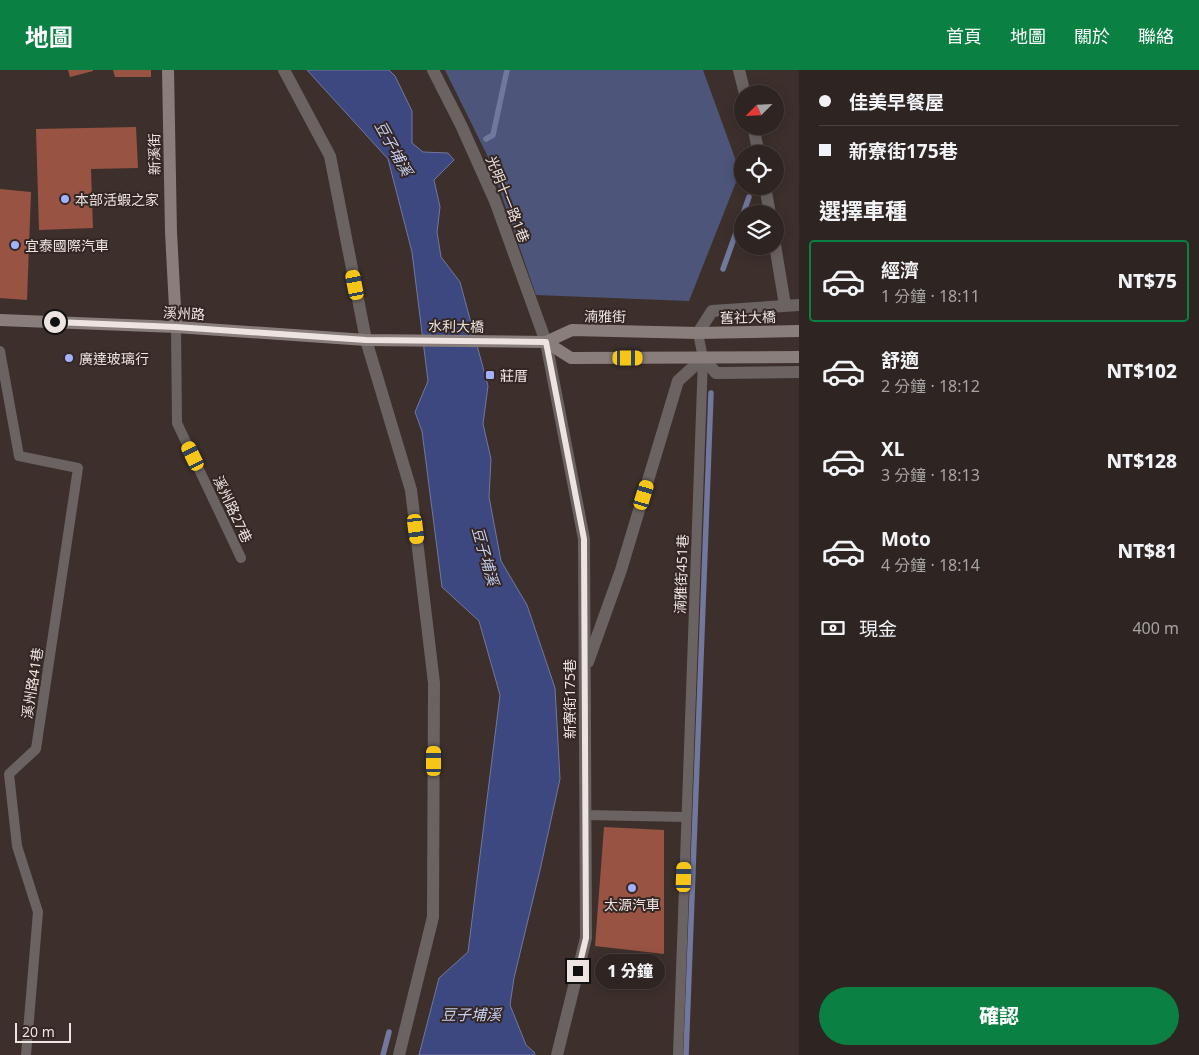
<!DOCTYPE html>
<html lang="zh-TW">
<head>
<meta charset="utf-8">
<style>
  :root { --surface:#2e2421; --page:#3a302e; --text:#f1f3f6; --muted:#a7a4a5; --line:#49413f; --accent:#0b8043 }
  body { margin:0; font-family:"Noto Sans","Noto Sans TC",sans-serif; background:var(--page); color:var(--text); height:100vh; display:flex; flex-direction:column; font-size:19px; white-space:nowrap }
  * { box-sizing:border-box; margin:0 }
  p { font-size:16px; color:var(--muted) }
  .icon { flex:none; width:28px; height:28px; fill:none; stroke:currentColor; stroke-width:2; stroke-linecap:round; stroke-linejoin:round }
  .map { position:relative; flex:1; overflow:hidden }
  .sheet { display:flex; flex-direction:column; background:var(--surface); width:400px }
  .sheet>* { flex:none }
  .hud { display:grid; align-content:center; height:110px; padding:0 20px; background:var(--surface) }
  .needle { width:32px; rotate:246deg }
  .tools { position:absolute; left:734px; top:15px; display:grid; gap:10px }
  .tools a { display:grid; place-items:center; width:50px; height:50px; border-radius:50%; background:var(--surface); box-shadow:0 2px 12px #0003,0 0 0 1px var(--line); font-size:25px }
  .scale { position:absolute; left:15px; bottom:12px; width:56px; box-sizing:border-box; padding-left:5px; border:2px solid #ede4e1; border-top:0; font-size:14px; line-height:18px; white-space:nowrap; color:#ede4e1; -webkit-text-stroke:4px #332623; paint-order:stroke }
  .end { position:absolute; width:22px; height:22px; margin:-11px; border:6px solid #ede4e1; background:#111; box-shadow:0 0 0 2px #111 }
  .from { border-radius:50% }
  .bubble { position:absolute; height:35px; border-radius:18px; background:var(--surface); box-shadow:0 2px 12px #0003,0 0 0 1px var(--line); font-size:16px; font-weight:800; line-height:35px; text-align:center }
  .car { position:absolute; width:15px; height:30px; margin:-15px -8px; border-radius:6px; box-shadow:0 0 4px 1px #0007; background:linear-gradient(#f5c518 24%,#345 0 40%,#f5c518 0 76%,#345 0 86%,#f5c518 0) }
  .hud b { display:flex; align-items:center; gap:18px; height:48px; font-size:19px }
  .hud b+b { border-top:1px solid var(--line) }
  .hud i { width:12px; height:12px; background:var(--text) }
  ul { padding:0; list-style:none }
  li { display:flex; align-items:center; gap:15px; height:82px; margin:0 10px 8px; padding:0 10px; border:2px solid transparent; border-radius:5px }
  li div { flex:1 }
  li b { display:block; font-size:19px }
  li em { font-style:normal; font-weight:800 }
  li.current { border-color:var(--accent) }
  li>.icon { width:45px; height:45px; stroke-width:1.5 }
  h2 { padding:0 20px; font-size:22px; line-height:60px }
  .pay { display:flex; align-items:center; gap:12px; height:55px; padding:0 20px; font-size:19px }
  .pay p { margin-inline-start:auto }
  .action { display:flex; gap:10px; margin-top:auto; padding:10px 20px }
  .action a { flex:1; height:58px; border-radius:30px; background:var(--accent); color:#fff; font-size:20px; font-weight:800; line-height:58px; text-align:center }
  header { display:flex; align-items:center; gap:30px; box-sizing:border-box; height:70px; padding:0 25px; background:var(--accent); color:#fff }
  header strong { font-size:24px }
  nav { display:flex; gap:28px; margin-inline-start:auto; font-size:18px }
  main { display:flex; flex:1; min-height:0 }
  .map>svg:first-child { display:block }
  .green { fill:#4d567a }
  .water { fill:#3d4881; stroke:#72779e }
  .lines { fill:none; stroke-linecap:round; stroke-linejoin:round }
  .stream { stroke:#72779e; stroke-width:5.5 }
  .building { fill:#985343 }
  .lane { stroke:#6a6362; stroke-width:10 }
  .street { stroke:#6a6362; stroke-width:12 }
  .secondary { stroke:#897e7b; stroke-width:12 }
  .route { stroke:#ede4e1; stroke-width:6 }
  .poi-dot { fill:#a1b2fd; stroke:#332623; stroke-width:2 }
  .labels { text-anchor:middle; dominant-baseline:central; stroke-width:4; stroke-linejoin:round; paint-order:stroke }
  .street-label { font-size:14px; fill:#ede4e1; stroke:#332623 }
  .poi-label { font-size:14px; fill:#ede4e1; stroke:#332623; text-anchor:start }
  .water-label { font-size:15px; font-style:italic; fill:#c5cef2; stroke:#332623 }
</style>
</head>
<body>
<header>
<strong>地圖</strong>
<nav><a>首頁</a><a>地圖</a><a>關於</a><a>聯絡</a></nav>
</header>
<main>
<div class="map">
<svg width="799" height="985" viewBox="0 0 799 985">
  <rect width="100%" height="100%" fill="#3d302c"/>
  <!-- green -->
  <polygon class="green" points="445,0 703,0 740,102 689,231 536,225 489,89"/>
  <!-- water -->
  <polygon class="water" points="307,0 389,0 395,6 412,41 412,73 423,82 448,83 454,90 434,110 440,137 437,162 441,187 460,212 488,316 483,354 491,389 489,427 501,491 527,535 555,618 560,709 540,800 514,908 510,935 526,975 535,983 534,985 419,985 439,908 468,882 500,625 479,551 442,517 422,361 415,342 428,311 412,182 388,89"/>
  <g class="lines">
    <!-- stream -->
    <g class="stream">
      <polyline points="486,69 493,65 507,0"/>
      <polyline points="743,144 749,127"/>
      <polyline points="723,199 742,146"/>
      <polyline points="383,985 389,962"/>
      <polyline points="686,985 711,323"/>
    </g>
  </g>
  <!-- building -->
  <g class="building">
    <polygon points="68,0 93,0 93,1 70,7"/>
    <polygon points="113,0 151,0 151,7 115,7"/>
    <polygon points="136,57 138,98 91,99 93,158 39,160 36,59"/>
    <polygon points="0,119 31,122 27,230 0,228"/>
    <polygon points="604,757 664,760 664,884 595,876"/>
  </g>
  <g class="lines">
    <!-- lane -->
    <g class="lane">
      <polyline points="176,257 177,353 241,488"/>
      <polyline points="0,281 19,386 78,398 36,679 9,704 17,776 38,842 26,985"/>
      <polyline points="585,745 686,747"/>
      <polyline points="678,985 703,288 698,263"/>
    </g>
    <!-- street -->
    <g class="street">
      <polyline points="284,0 330,86 366,270 411,420 434,613 433,847 399,985"/>
      <polyline points="433,0 461,55 495,131 546,272 584,469 586,868 557,985"/>
      <polyline points="739,0 745,24"/>
      <polyline points="753,56 759,84"/>
      <polyline points="765,116 770,144"/>
      <polyline points="775,175 785,235"/>
      <polyline points="698,263 712,241 799,235"/>
      <polyline points="588,592 621,500 678,311 703,288 716,303 799,302"/>
    </g>
    <!-- secondary -->
    <g class="secondary">
      <polyline points="168,0 171,162 176,257"/>
      <polyline points="0,250 176,257 366,270 546,272 572,260 698,263 799,261"/>
      <polyline points="546,272 571,288 799,287"/>
    </g>
  </g>
  <g class="lines">
    <!-- route -->
    <polyline class="route" points="55,252 176,257 366,270 546,272 584,469 586,868 578,901"/>
  </g>
  <!-- markers -->
  <g class="poi-dot">
    <circle cx="65" cy="129" r="5"/>
    <circle cx="15" cy="175" r="5"/>
    <circle cx="69" cy="288" r="5"/>
    <rect x="485" y="300" width="10" height="10" rx="2.5"/>
    <circle cx="632" cy="818" r="5"/>
  </g>
  <g class="labels">
    <!-- street labels -->
    <g class="street-label">
      <text transform="translate(154 84) rotate(-91)">新溪街</text>
      <text transform="translate(508 129) rotate(68)">光明十一路1巷</text>
      <text transform="translate(184 243) rotate(3)">溪州路</text>
      <text transform="translate(605 246) rotate(1)">湳雅街</text>
      <text transform="translate(748 247) rotate(-1)">舊社大橋</text>
      <text transform="translate(456 256) rotate(1)">水利大橋</text>
      <text transform="translate(233 439) rotate(65)">溪州路27巷</text>
      <text transform="translate(681 504) rotate(-88)">湳雅街451巷</text>
      <text transform="translate(32 613) rotate(-81)">溪州路41巷</text>
      <text transform="translate(569 629) rotate(-90)">新寮街175巷</text>
    </g>
    <!-- poi labels -->
    <g class="poi-label">
      <text x="75" y="129">本部活蝦之家</text>
      <text x="25" y="175">宜泰國際汽車</text>
      <text x="79" y="288">廣達玻璃行</text>
      <text x="500" y="305">莊厝</text>
      <text x="632" y="834" text-anchor="middle">太源汽車</text>
    </g>
    <!-- water labels -->
    <g class="water-label">
      <text transform="translate(394 78) rotate(61)">豆子埔溪</text>
      <text transform="translate(486 486) rotate(74)">豆子埔溪</text>
      <text x="471" y="944">豆子埔溪</text>
    </g>
  </g>
</svg>
<div class="tools">
<a><svg class="needle" viewBox="-14 -14 28 28"><path d="M0-13l5 13h-10z" fill="#e53935"/><path d="M0 13l5-13h-10z" fill="#a7a4a5"/></svg></a>
<a><svg class="icon" aria-label="locate" viewBox="0 0 24 24"><circle cx="12" cy="12" r="6"/><path d="M12 2v4M12 18v4M2 12h4M18 12h4"/></svg></a>
<a><svg class="icon" aria-label="layers" viewBox="0 0 24 24"><path d="M12 4l9 5-9 5-9-5zM3 14l9 5 9-5"/></svg></a>
</div>
<div class="scale">20 m</div>
<i class="end from" style="left:55px;top:252px"></i>
<i class="end" style="left:578px;top:901px"></i>
<div class="bubble" style="left:595px;top:884px;width:70px">1 分鐘</div>
<i class="car" style="left:355px;top:215px;rotate:349deg"></i>
<i class="car" style="left:628px;top:288px;rotate:90deg"></i>
<i class="car" style="left:193px;top:386px;rotate:334deg"></i>
<i class="car" style="left:644px;top:425px;rotate:17deg"></i>
<i class="car" style="left:416px;top:459px;rotate:173deg"></i>
<i class="car" style="left:434px;top:691px;rotate:0deg"></i>
<i class="car" style="left:684px;top:807px;rotate:2deg"></i>
</div>
<section class="sheet">
<div class="hud">
<b><i class="from"></i>佳美早餐屋</b>
<b><i></i>新寮街175巷</b>
</div>
<h2>選擇車種</h2>
<ul>
<li class="current"><svg class="icon" aria-label="car" viewBox="0 0 24 24"><path d="M5 17H2v-5l4-1 3-4h7l3 4 3 1v5h-3M9 17h6M6 11h13"/><circle cx="7" cy="17" r="2"/><circle cx="17" cy="17" r="2"/></svg><div><b>經濟</b><p>1 分鐘 · 18:11</p></div><em>NT$75</em></li>
<li><svg class="icon" aria-label="car" viewBox="0 0 24 24"><path d="M5 17H2v-5l4-1 3-4h7l3 4 3 1v5h-3M9 17h6M6 11h13"/><circle cx="7" cy="17" r="2"/><circle cx="17" cy="17" r="2"/></svg><div><b>舒適</b><p>2 分鐘 · 18:12</p></div><em>NT$102</em></li>
<li><svg class="icon" aria-label="car" viewBox="0 0 24 24"><path d="M5 17H2v-5l4-1 3-4h7l3 4 3 1v5h-3M9 17h6M6 11h13"/><circle cx="7" cy="17" r="2"/><circle cx="17" cy="17" r="2"/></svg><div><b>XL</b><p>3 分鐘 · 18:13</p></div><em>NT$128</em></li>
<li><svg class="icon" aria-label="car" viewBox="0 0 24 24"><path d="M5 17H2v-5l4-1 3-4h7l3 4 3 1v5h-3M9 17h6M6 11h13"/><circle cx="7" cy="17" r="2"/><circle cx="17" cy="17" r="2"/></svg><div><b>Moto</b><p>4 分鐘 · 18:14</p></div><em>NT$81</em></li>
</ul>
<div class="pay"><svg class="icon" aria-label="cash" viewBox="0 0 24 24"><path d="M3 7h18v10H3z"/><circle cx="12" cy="12" r="2"/></svg>現金<p>400 m</p></div>
<div class="action"><a>確認</a></div>
</section>
</main>
</body>
</html>
